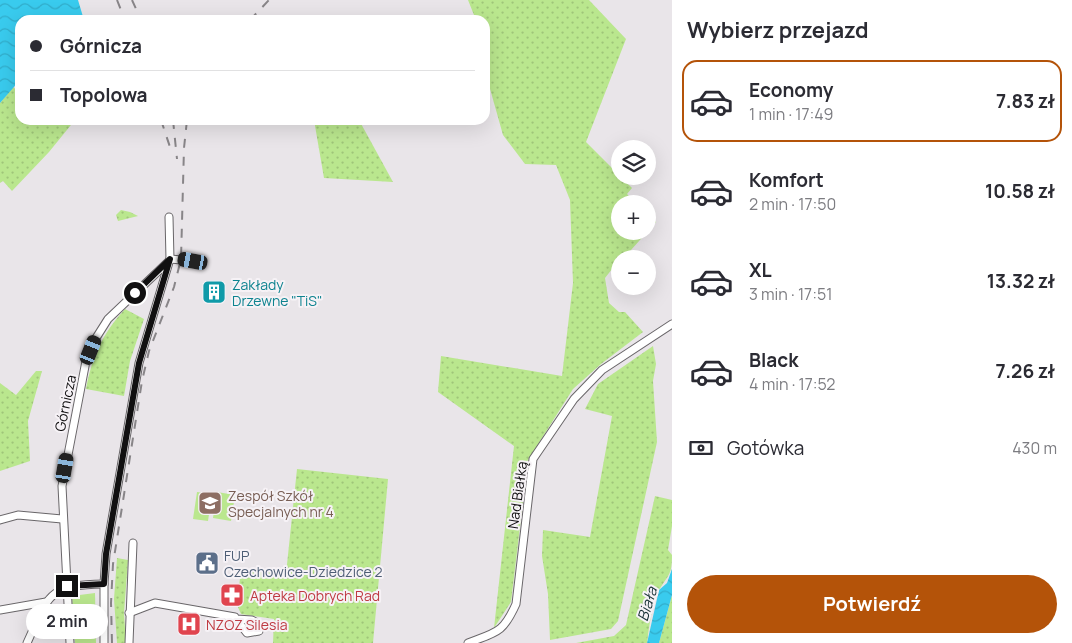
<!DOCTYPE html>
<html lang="pl">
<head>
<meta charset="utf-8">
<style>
  :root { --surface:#fff; --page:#f7f7f7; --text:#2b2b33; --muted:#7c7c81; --line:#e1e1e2; --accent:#b45309 }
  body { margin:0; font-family:Manrope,sans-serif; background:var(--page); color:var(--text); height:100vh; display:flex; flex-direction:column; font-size:19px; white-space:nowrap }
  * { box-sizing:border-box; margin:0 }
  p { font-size:16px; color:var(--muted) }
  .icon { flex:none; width:28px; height:28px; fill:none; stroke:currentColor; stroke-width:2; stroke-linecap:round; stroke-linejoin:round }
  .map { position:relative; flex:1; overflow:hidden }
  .sheet { display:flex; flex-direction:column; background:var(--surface); width:400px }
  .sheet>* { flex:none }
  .top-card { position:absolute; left:15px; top:15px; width:475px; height:110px; border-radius:15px; box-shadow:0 5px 20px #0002; display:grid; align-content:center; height:110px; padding:0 15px; background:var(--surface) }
  .controls { position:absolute; left:611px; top:140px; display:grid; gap:10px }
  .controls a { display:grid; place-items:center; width:45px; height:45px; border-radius:50%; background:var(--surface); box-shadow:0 5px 20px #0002; font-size:25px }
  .end { position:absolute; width:22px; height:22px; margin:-11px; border:6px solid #111011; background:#fff; box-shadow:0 0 0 2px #fff }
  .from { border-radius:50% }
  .bubble { position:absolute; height:35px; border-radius:18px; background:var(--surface); box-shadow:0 5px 20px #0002; font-size:16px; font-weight:700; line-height:35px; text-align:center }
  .car { position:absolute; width:15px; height:30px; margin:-15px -8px; border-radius:6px; box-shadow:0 0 4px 1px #0007; background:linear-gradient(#222 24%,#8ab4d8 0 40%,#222 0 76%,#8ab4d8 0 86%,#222 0) }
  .top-card b { display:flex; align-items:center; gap:18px; height:48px; font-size:19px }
  .top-card b+b { border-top:1px solid var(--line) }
  .top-card i { width:12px; height:12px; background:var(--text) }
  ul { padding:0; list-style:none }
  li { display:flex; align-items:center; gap:15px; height:82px; margin:0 10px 8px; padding:0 5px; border:2px solid transparent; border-radius:15px }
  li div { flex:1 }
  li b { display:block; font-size:19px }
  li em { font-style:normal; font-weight:700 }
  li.on { border-color:var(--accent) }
  li>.icon { width:45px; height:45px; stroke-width:1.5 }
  h2 { padding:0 15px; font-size:22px; line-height:60px }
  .pay { display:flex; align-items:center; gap:12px; height:55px; padding:0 15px; font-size:19px }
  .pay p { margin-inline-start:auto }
  .button { display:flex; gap:10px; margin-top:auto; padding:10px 15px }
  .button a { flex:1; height:58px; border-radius:30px; background:var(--accent); color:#fff; font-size:20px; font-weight:700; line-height:58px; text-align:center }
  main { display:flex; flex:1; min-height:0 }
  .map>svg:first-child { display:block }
  .grass { fill:url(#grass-dots) }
  .green { fill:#bae78e }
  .water { fill:url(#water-waves) }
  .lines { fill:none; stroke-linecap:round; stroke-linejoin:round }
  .minor-casing { stroke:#696669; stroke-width:9 }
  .minor { stroke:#fff; stroke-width:7 }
  .rail { stroke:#888588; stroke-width:2; stroke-dasharray:9 9; stroke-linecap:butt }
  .route { stroke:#111011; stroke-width:6 }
  .labels { text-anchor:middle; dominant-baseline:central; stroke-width:4; stroke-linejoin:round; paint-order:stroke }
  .culture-label { font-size:14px; fill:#0d838f; stroke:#f6f2f6; text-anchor:start }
  .street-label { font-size:14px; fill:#111011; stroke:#f6f2f6 }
  .education-label { font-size:14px; fill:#785e54; stroke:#f6f2f6; text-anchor:start }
  .service-label { font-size:14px; fill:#4e5e75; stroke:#f6f2f6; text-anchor:start }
  .health-label { font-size:14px; fill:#be3a42; stroke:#f6f2f6; text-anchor:start }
  .water-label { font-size:15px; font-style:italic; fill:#172f35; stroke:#f6f2f6 }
</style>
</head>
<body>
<main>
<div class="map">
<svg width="672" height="643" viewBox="0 0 672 643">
  <defs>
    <pattern id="grass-dots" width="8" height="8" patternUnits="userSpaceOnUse" patternTransform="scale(1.25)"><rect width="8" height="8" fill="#bae78e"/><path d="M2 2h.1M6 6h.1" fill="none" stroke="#9fc579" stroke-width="1.8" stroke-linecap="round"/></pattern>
    <pattern id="water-waves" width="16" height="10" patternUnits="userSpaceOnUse" patternTransform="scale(1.25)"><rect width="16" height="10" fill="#39cbee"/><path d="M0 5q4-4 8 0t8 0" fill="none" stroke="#31adcb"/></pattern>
  </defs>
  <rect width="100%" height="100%" fill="#e9e5e9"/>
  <!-- grass -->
  <g class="grass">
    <polygon points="468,0 589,0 626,39 586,142 632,188 627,194 637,204 620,204 620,231 648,231 648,214 656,222 623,259 620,259 605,278 609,303 619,312 625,312 643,332 601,364 573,389 528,460 511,602 494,628 514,446 438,392 441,356 562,376 573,283 570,200 556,165 525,164 503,135 485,71 485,20 476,20"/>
    <polygon points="13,87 20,93 20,120 55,120 60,124 64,120 75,120 49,152 12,191 3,181 0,183 0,103"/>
    <polygon points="314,120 359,120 393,182 324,178"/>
    <polygon points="121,210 130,212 138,216 118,221 116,215"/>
    <path d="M125 309 144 319 130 361 124 396 86 389C92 357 102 334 125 309Z"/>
    <polygon points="653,346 656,364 653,381 657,442 618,621 611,629 550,640 548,594 542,556 543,530 590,537 612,416 585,409 598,384"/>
    <polygon points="36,371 42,371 28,421 30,461 0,471 0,383 16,395"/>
    <polygon points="297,469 388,479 373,643 273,643 274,619 241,614 237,605 241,569 286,574"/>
    <path d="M655 496 672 500V526L668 550 672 555C672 575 669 574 659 590 652 601 649 629 647 643H576L614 636 626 625Z"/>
    <polygon points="117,558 128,560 124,613 126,643 117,643 114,599"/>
    <polygon points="672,595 672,643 659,643"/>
  </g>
  <!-- green -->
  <g class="green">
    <polygon points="197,492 212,494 208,521 193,519"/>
    <polygon points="217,492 235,495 231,521 213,518"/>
    <polygon points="95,593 96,643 75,643 72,596"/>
  </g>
  <!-- water -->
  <g class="water">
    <polygon points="0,0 78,0 84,20 20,20 20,80 0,103"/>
    <polygon points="672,569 672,595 659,643 647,643 659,590 667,583"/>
  </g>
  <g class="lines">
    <!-- minor casing -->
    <g class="minor-casing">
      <g id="minor">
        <polyline points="170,259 193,261"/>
        <polyline points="0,520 18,515 62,519"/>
        <polyline points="0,610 46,602"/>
        <polyline points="129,613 155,603 235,617 236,619 252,620 257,623 259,631 247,633 236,619"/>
        <path d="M27 643C49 595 47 585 104 584"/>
        <polyline points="70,643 62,486 86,361 96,338 108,319 170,260"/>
        <polyline points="104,643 104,584 106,554 139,363 170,259 169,217"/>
        <polyline points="129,643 133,543"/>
        <path d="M468 643C497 632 503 633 516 604L533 459 574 399 602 370 672 324"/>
      </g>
    </g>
    <!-- minor -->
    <use href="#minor" class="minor"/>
    <!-- rail -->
    <g class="rail">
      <polyline points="117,0 125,20"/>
      <polyline points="132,0 141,20"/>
      <polyline points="250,20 269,0"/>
      <polyline points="161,120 172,153"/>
      <polyline points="173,120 177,159"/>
      <polyline points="112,643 111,603 113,564 142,381 149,351 174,287 181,259 184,148 187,120"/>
    </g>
  </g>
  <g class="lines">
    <!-- route -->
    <polyline class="route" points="67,586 104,584 106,554 139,363 170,259 135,293"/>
  </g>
  <!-- icons -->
  <defs>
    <g id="building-square" transform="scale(1.25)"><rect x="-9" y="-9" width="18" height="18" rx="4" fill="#0f9aa8" stroke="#f6f2f6"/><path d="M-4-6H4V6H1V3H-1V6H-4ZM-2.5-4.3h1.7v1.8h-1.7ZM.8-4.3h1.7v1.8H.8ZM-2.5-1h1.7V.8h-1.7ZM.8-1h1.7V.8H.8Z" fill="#fff"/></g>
    <g id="school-square" transform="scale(1.25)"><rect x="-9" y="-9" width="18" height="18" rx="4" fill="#8d6e63" stroke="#f6f2f6"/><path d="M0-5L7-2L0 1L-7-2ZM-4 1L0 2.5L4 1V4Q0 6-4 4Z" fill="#fff"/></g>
    <g id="civic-square" transform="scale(1.25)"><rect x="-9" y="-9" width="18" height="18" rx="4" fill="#5c6f8a" stroke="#f6f2f6"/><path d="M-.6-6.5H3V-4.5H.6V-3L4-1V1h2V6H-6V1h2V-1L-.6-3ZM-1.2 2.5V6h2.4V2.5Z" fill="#fff"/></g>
    <g id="pharmacy-square" transform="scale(1.25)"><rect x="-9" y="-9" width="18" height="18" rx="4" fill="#e0444e" stroke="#f6f2f6"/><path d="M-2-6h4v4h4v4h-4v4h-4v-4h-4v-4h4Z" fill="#fff"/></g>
    <g id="hospital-square" transform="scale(1.25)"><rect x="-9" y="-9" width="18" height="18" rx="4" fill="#e0444e" stroke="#f6f2f6"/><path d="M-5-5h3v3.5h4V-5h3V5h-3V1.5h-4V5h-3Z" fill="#fff"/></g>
  </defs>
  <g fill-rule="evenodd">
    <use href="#building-square" x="214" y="292"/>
    <use href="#school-square" x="210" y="503"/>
    <use href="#civic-square" x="207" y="563"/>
    <use href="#pharmacy-square" x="232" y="595"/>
    <use href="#hospital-square" x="189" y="624"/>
  </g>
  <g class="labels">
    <!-- culture labels -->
    <g class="culture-label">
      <text x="232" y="284">Zakłady<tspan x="232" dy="16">Drzewne "TiS"</tspan></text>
    </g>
    <!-- street labels -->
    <g class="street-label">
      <text transform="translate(65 403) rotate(-78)">Górnicza</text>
      <text transform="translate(517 495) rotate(-82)">Nad Białką</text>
    </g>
    <!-- education labels -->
    <g class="education-label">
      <text x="228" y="495">Zespół Szkół<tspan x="228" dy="16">Specjalnych nr 4</tspan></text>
    </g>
    <!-- service labels -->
    <g class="service-label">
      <text x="224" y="555">FUP<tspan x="224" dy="16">Czechowice-Dziedzice 2</tspan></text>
    </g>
    <!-- health labels -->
    <g class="health-label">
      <text x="250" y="595">Apteka Dobrych Rad</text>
      <text x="206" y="624">NZOZ Silesia</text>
    </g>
    <!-- water labels -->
    <g class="water-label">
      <text transform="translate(647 604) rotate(-73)">Biała</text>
    </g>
  </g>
</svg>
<div class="controls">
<a><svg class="icon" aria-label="layers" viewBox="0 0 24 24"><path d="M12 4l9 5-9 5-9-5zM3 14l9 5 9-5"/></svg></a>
<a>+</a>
<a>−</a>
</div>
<i class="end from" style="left:135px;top:293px"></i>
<i class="end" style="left:67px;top:586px"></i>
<div class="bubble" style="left:26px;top:604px;width:82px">2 min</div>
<i class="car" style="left:193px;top:261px;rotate:280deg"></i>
<i class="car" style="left:91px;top:350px;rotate:22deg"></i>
<i class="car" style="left:65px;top:468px;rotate:10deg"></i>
<div class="top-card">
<b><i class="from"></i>Górnicza</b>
<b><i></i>Topolowa</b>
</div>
</div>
<section class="sheet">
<h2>Wybierz przejazd</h2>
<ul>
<li class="on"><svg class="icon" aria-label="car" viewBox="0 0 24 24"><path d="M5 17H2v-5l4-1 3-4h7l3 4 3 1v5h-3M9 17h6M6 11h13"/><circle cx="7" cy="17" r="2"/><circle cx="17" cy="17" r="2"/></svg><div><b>Economy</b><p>1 min · 17:49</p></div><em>7.83 zł</em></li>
<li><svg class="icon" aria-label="car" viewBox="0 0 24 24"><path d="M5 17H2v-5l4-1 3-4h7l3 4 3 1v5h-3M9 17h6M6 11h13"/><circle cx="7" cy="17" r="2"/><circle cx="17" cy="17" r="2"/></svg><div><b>Komfort</b><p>2 min · 17:50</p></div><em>10.58 zł</em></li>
<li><svg class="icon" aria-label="car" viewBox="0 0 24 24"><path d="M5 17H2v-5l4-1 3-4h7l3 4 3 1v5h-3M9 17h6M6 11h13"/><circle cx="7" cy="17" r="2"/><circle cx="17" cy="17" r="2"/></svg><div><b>XL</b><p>3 min · 17:51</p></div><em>13.32 zł</em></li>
<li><svg class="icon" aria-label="car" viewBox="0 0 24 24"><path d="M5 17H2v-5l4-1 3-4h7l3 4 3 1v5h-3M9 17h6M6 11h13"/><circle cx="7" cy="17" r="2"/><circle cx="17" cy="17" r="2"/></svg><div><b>Black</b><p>4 min · 17:52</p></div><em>7.26 zł</em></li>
</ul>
<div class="pay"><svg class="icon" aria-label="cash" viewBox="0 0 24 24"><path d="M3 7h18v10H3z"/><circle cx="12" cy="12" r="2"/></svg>Gotówka<p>430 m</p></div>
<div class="button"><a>Potwierdź</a></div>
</section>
</main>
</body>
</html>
